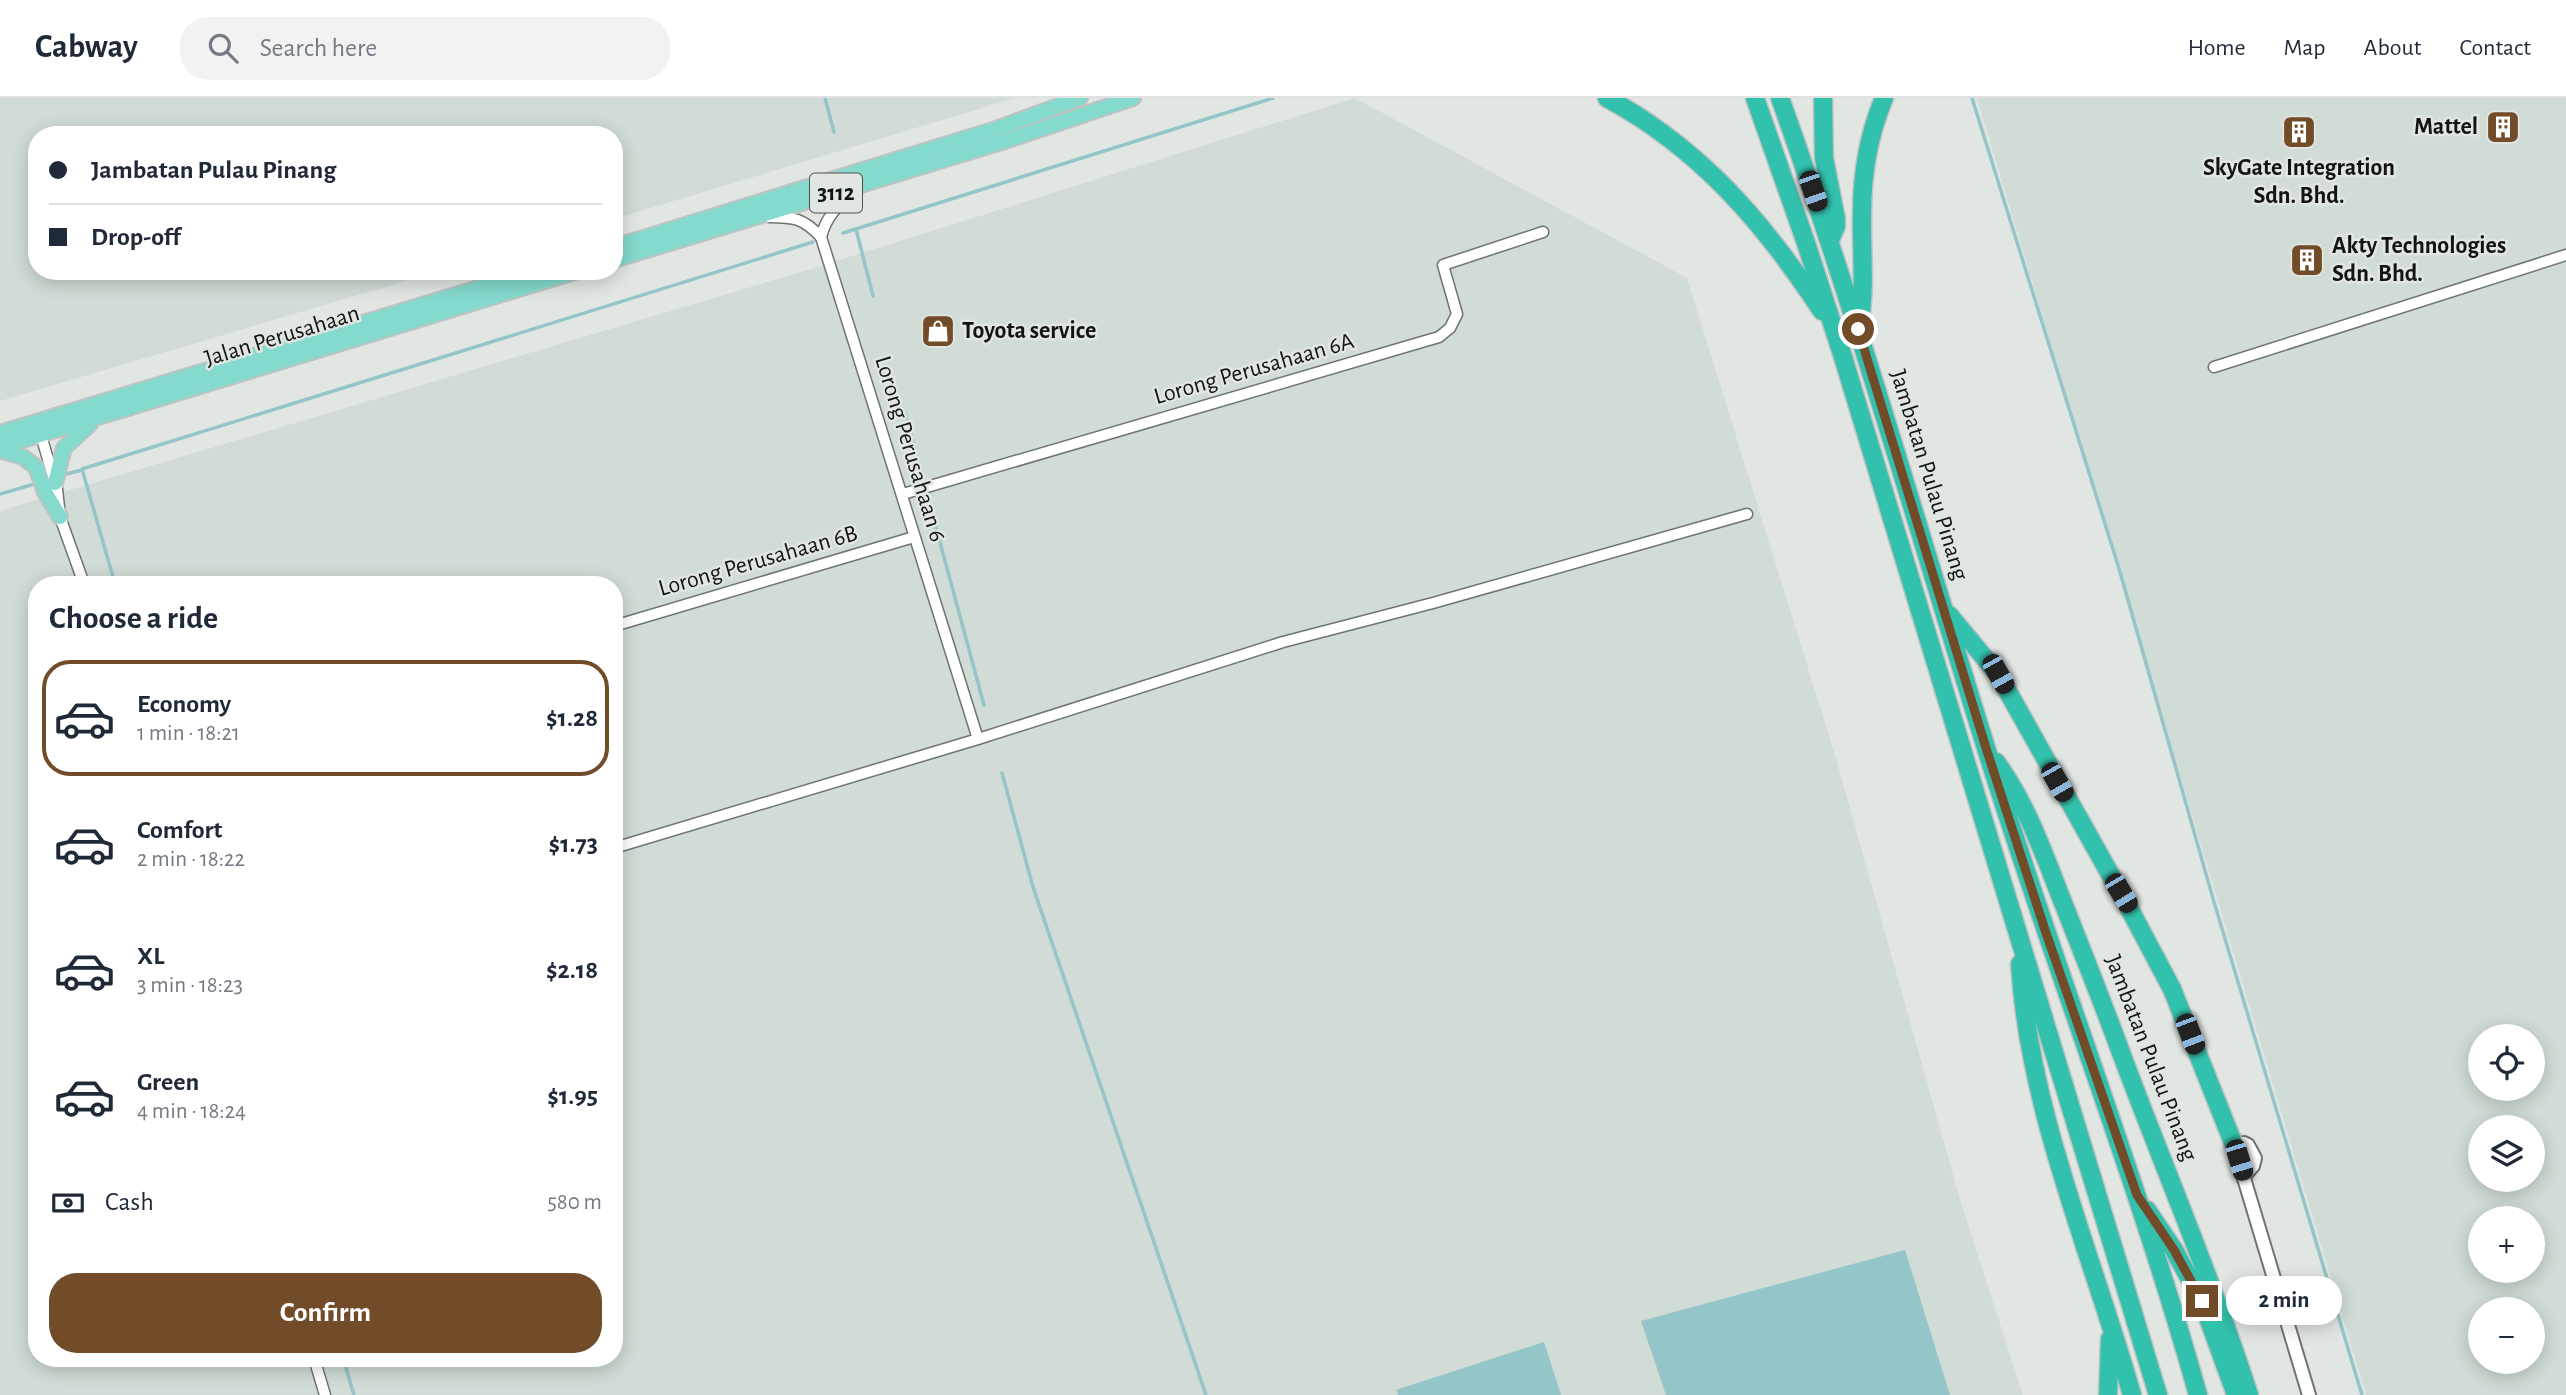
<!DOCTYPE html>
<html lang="en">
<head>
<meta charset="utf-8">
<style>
  :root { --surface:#fff; --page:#f2f2f3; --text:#1f2937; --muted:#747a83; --line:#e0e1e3; --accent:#724b29 }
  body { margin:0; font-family:"Alegreya Sans",sans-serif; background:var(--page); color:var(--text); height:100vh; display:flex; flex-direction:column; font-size:26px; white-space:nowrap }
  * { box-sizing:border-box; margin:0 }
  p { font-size:23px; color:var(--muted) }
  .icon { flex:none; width:38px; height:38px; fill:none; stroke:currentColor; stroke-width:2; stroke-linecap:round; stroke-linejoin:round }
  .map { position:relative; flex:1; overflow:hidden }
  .details { position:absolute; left:28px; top:478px; width:595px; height:791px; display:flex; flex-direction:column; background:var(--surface); border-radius:28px; box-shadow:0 4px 18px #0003 }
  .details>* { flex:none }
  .top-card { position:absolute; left:28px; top:28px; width:595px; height:154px; border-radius:28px; box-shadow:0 4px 18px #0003; display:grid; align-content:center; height:154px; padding:0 21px; background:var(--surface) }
  .buttons { position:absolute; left:2468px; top:926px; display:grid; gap:14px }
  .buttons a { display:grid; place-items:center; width:77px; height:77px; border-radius:50%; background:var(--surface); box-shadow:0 4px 18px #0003; font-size:35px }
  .end { position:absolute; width:32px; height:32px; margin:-16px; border:9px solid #724b29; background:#fff; box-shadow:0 0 0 4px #fff }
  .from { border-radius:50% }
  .bubble { position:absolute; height:49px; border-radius:24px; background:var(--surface); box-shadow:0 4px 18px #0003; font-size:23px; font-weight:700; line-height:49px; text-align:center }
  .car { position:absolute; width:21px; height:42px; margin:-21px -10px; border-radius:9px; box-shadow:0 0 5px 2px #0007; background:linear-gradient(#222 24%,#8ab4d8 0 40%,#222 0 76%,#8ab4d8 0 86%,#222 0) }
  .top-card b { display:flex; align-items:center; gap:24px; height:66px; font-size:26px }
  .top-card b+b { border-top:2px solid var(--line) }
  .top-card i { width:18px; height:18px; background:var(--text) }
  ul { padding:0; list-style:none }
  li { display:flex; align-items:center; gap:21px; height:116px; margin:0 14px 10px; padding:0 7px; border:4px solid transparent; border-radius:28px }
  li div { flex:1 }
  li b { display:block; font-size:26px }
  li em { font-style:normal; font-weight:700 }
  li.current { border-color:var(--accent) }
  li>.icon { width:63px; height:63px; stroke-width:1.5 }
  h2 { padding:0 21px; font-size:32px; line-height:84px }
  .pay { display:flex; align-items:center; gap:18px; height:77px; padding:0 21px; font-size:26px }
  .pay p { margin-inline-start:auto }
  .button { display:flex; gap:14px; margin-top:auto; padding:14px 21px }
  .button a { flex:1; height:80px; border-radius:28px; background:var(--accent); color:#fff; font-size:28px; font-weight:700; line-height:80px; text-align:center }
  header { display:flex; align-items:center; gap:42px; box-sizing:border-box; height:98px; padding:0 35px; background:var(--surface); border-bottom:2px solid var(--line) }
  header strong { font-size:33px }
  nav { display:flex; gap:38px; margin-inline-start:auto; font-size:24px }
  .search { width:490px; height:63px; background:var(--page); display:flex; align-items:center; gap:18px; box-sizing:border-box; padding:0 24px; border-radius:28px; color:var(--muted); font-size:26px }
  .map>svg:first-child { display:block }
  .built { fill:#d0dcd5; fill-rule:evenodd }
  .water { fill:#94c5c8 }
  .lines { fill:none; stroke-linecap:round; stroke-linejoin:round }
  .stream { stroke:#94c5c8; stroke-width:3.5 }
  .minor-casing { stroke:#6f7371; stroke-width:13 }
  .tertiary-casing { stroke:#6f7371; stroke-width:16 }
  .primary-casing { stroke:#c1c2c2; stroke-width:18 }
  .motorway-casing { stroke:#c1c2c2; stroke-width:21 }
  .minor { stroke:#fff; stroke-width:10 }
  .tertiary { stroke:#fff; stroke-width:12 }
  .primary { stroke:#84dacd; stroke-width:14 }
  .motorway { stroke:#32c1ac; stroke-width:18 }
  .route { stroke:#724b29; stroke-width:9 }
  .labels { text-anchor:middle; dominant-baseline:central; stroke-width:5; stroke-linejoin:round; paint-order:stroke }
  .shield { fill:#e1e6e3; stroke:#505351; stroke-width:2 }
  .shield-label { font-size:23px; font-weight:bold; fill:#121413 }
  .poi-label { font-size:24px; font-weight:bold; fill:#121413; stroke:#e1e6e3; text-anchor:start }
  .street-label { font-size:24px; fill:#121413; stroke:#e1e6e3 }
</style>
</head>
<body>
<header>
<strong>Cabway</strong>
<div class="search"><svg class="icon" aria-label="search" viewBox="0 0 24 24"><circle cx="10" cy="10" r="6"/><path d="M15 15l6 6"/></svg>Search here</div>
<nav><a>Home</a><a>Map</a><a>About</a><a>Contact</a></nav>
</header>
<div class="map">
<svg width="2566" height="1297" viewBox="0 0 2566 1297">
  <rect width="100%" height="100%" fill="#e1e6e3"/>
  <!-- built -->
  <g class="built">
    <polygon points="0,0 1015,0 614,121 614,37 37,37 37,173 439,173 0,303"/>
    <path d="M1355 0 1687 180 1835 657 1961 1105 2023 1297H0V413L811 171ZM37 486H614V1260H37Z"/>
    <path d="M1977 0H2566V1297H2366ZM2480 938H2532V990H2480ZM2480 1029H2532V1082H2480ZM2480 1120H2532V1172H2480ZM2480 1211H2532V1264H2480Z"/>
  </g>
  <!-- water -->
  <g class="water">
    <polygon points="1905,1152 1950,1297 1666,1297 1641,1223"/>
    <polygon points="1544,1244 1561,1297 1398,1297 1396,1292"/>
  </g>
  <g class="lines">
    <!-- stream -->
    <g class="stream">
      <polyline points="825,0 834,34"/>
      <polyline points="1972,0 2120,474 2214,804 2362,1297"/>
      <polyline points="856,131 873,198"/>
      <polyline points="843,135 1273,0"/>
      <polyline points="905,315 922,376"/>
      <polyline points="62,377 82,372"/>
      <polyline points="0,396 38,385"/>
      <polyline points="928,400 984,607"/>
      <polyline points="115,486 82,371 813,144"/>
      <polyline points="1002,675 1033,789 1206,1297"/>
      <polyline points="343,1260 354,1297"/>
    </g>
    <!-- minor casing -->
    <g class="minor-casing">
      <g id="minor">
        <path d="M859 90C841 105 827 115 821 139L978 641"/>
        <path d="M769 119C794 119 803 120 821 139"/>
        <polyline points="2214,269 2566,157"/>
        <polyline points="39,331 57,391 60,419 84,486"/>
        <polyline points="903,396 1439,239 1450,230 1457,216 1443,167 1543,134"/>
        <polyline points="614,528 914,439"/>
        <polyline points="614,750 978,641 1283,544 1433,505 1747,416"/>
        <polyline points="314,1260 325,1297"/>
      </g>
    </g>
    <!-- tertiary casing -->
    <g class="tertiary-casing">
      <polyline id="tertiary" points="2244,1078 2253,1068 2255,1060 2248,1047 2244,1045 2234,1047 2309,1297"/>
    </g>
    <!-- primary casing -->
    <g class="primary-casing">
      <g id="primary">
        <polyline points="614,149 996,31 1080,0"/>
        <polyline points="614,162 1002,44 1133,0"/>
        <polyline points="0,335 534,173"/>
        <polyline points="0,349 578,173"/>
        <polyline points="0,352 23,359 36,369 45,394 60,419"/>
        <polyline points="55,385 64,350 90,326"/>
      </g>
    </g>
    <!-- motorway casing -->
    <g class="motorway-casing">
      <g id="motorway">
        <path d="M1607 0C1701 51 1764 125 1822 213"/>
        <polyline points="1755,0 1806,145 1843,259 2158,1297"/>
        <path d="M1780 0C1857 215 1919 435 1987 653 2054 869 2137 1079 2198 1297"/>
        <polyline points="1823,0 1824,60 1836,121 1836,128 1830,142"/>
        <path d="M1859 228C1866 190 1861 153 1862 115 1862 76 1869 36 1884 0"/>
        <polyline points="1949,517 1998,576 2128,808 2172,891 2234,1047"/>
        <path d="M1996 664C2028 708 2044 757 2064 807 2084 858 2104 908 2123 960 2165 1072 2212 1182 2249 1297"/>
        <path d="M2020 866C2029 1013 2092 1156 2132 1297"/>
        <polyline points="2147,1112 2174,1152 2202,1203 2236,1297"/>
        <polyline points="2108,1297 2110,1241"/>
      </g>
    </g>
    <!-- minor -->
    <use href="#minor" class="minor"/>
    <!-- tertiary -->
    <use href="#tertiary" class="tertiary"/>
    <!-- primary -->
    <use href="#primary" class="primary"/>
    <!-- motorway -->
    <use href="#motorway" class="motorway"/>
  </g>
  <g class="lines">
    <!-- route -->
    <polyline class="route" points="1858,231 1986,650 2045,832 2137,1097 2174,1152 2202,1203"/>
  </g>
  <!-- icons -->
  <defs>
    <g id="building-square" transform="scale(1.75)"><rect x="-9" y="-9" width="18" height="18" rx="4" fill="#724b29" stroke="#e1e6e3"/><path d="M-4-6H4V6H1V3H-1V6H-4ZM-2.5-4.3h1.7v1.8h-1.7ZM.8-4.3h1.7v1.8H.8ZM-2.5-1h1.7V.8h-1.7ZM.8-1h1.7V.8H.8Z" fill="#fff"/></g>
    <g id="shop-square" transform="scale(1.75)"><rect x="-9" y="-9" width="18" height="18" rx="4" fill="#724b29" stroke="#e1e6e3"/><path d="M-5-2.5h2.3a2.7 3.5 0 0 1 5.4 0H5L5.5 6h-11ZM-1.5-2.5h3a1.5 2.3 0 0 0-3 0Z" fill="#fff"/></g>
  </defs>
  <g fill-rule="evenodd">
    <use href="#building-square" x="2503" y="29"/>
    <use href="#building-square" x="2299" y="34"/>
    <use href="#building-square" x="2307" y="162"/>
    <use href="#shop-square" x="938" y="233"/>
  </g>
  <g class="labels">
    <!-- shield labels -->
    <rect class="shield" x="810" y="75.5" width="52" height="39" rx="5"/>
    <g class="shield-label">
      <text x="836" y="95">3112</text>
    </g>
    <!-- poi labels -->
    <g class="poi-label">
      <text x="2478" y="29" text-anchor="end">Mattel</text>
      <text x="2299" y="70" text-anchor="middle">SkyGate Integration<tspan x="2299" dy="28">Sdn. Bhd.</tspan></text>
      <text x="2332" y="148">Akty Technologies<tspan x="2332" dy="28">Sdn. Bhd.</tspan></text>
      <text x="962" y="233">Toyota service</text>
    </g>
    <!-- street labels -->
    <g class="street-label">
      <text transform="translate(282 238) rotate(-17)">Jalan Perusahaan</text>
      <text transform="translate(1254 271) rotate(-16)">Lorong Perusahaan 6A</text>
      <text transform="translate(910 351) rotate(73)">Lorong Perusahaan 6</text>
      <text transform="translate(1929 377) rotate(73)">Jambatan Pulau Pinang</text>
      <text transform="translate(758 463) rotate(-16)">Lorong Perusahaan 6B</text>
      <text transform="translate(2151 960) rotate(69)">Jambatan Pulau Pinang</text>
    </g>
  </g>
</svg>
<div class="buttons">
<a><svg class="icon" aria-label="locate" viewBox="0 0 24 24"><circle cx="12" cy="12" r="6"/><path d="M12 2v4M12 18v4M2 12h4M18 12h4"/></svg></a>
<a><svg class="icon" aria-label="layers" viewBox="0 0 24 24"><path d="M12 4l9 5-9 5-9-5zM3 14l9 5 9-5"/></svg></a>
<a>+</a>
<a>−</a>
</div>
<i class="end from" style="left:1858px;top:231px"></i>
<i class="end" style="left:2202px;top:1203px"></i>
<div class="bubble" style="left:2226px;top:1178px;width:116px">2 min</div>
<i class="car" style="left:1813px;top:93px;rotate:161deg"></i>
<i class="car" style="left:1998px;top:576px;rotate:151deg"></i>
<i class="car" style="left:2057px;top:684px;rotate:150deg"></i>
<i class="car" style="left:2121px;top:795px;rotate:149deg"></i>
<i class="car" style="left:2190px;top:936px;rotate:159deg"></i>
<i class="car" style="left:2239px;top:1062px;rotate:163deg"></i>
<div class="top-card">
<b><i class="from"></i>Jambatan Pulau Pinang</b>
<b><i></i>Drop-off</b>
</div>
<section class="details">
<h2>Choose a ride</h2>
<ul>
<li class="current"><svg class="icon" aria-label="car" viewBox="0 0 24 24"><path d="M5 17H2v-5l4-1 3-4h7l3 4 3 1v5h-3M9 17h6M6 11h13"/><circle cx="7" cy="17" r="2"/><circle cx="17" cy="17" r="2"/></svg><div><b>Economy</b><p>1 min · 18:21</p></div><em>$1.28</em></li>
<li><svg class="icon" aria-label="car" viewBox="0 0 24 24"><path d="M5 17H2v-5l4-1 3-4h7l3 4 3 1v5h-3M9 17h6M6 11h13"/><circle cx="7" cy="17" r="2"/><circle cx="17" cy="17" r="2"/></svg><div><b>Comfort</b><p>2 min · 18:22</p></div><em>$1.73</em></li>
<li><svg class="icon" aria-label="car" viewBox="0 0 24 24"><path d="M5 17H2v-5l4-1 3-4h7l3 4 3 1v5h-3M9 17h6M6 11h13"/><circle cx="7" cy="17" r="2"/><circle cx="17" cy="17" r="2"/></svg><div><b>XL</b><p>3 min · 18:23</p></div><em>$2.18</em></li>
<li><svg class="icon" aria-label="car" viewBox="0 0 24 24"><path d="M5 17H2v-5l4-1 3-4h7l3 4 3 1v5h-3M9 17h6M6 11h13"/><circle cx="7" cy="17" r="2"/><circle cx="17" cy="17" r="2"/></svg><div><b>Green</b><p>4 min · 18:24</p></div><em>$1.95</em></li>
</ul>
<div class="pay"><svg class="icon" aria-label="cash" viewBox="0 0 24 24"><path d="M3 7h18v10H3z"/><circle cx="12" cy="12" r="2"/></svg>Cash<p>580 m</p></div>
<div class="button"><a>Confirm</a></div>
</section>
</div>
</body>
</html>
